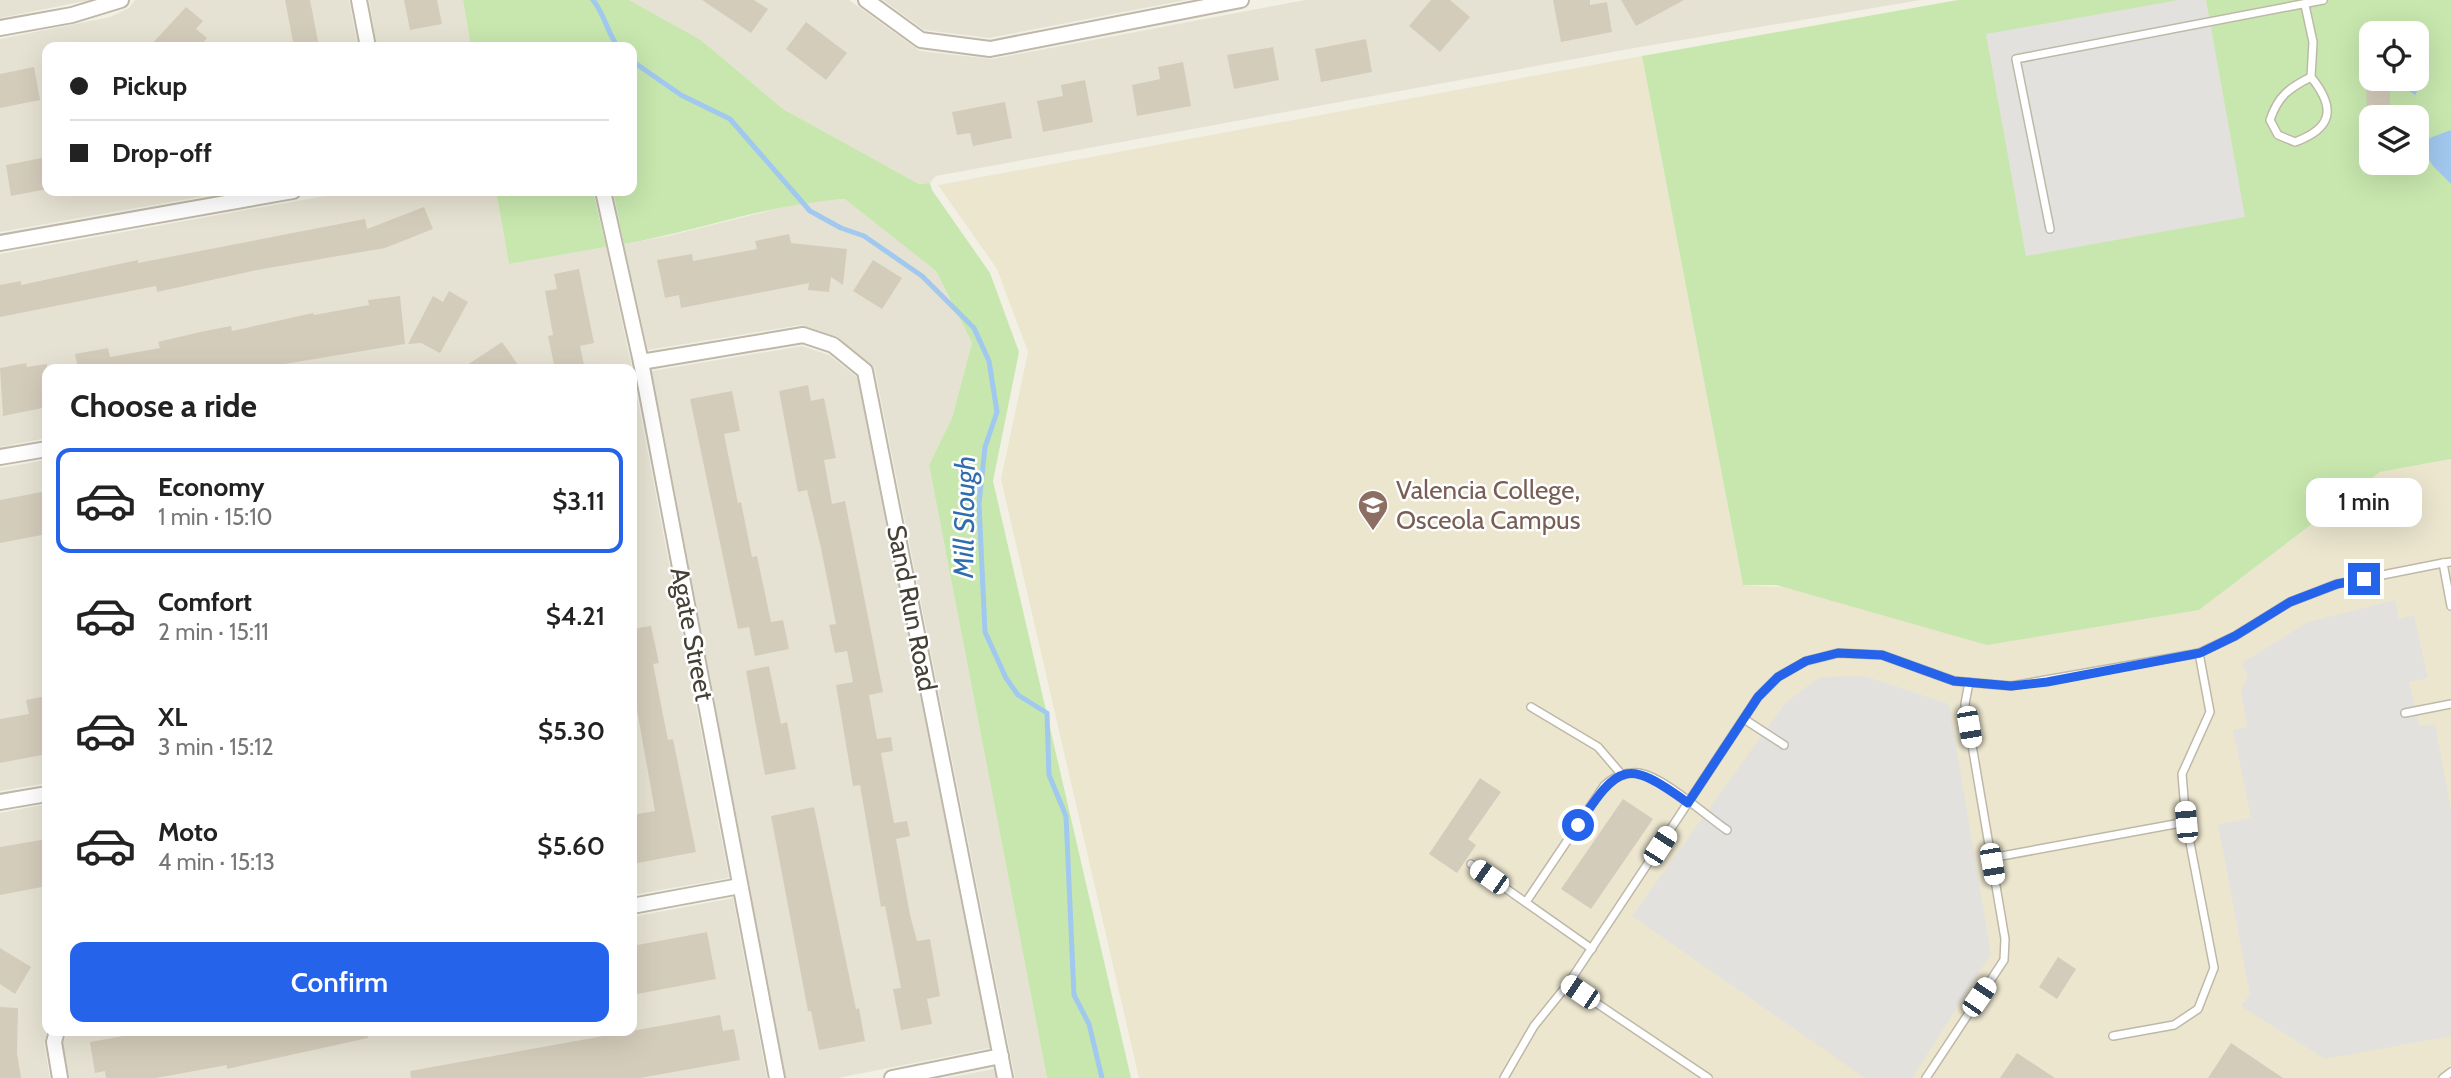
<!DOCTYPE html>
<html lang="en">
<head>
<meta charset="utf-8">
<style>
  :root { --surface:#fff; --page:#f6f6f6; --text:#222; --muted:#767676; --line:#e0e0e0; --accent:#2563eb }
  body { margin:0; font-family:Cabin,sans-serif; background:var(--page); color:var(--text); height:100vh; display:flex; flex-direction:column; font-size:26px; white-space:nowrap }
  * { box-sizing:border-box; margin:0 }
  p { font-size:23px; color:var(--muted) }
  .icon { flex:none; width:38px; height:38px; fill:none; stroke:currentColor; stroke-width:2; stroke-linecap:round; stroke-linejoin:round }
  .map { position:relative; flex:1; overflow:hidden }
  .sheet { position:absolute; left:42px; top:364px; width:595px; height:672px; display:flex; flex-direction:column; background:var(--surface); border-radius:14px; box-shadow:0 7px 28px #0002 }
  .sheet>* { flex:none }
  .hud { position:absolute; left:42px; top:42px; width:595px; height:154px; border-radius:14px; box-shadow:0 7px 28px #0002; display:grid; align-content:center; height:154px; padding:0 28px; background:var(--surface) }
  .buttons { position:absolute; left:2359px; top:21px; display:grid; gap:14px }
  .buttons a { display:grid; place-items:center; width:70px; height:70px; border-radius:14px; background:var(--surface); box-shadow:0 7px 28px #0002; font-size:35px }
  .end { position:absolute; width:32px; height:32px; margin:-16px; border:9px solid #2563eb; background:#fff; box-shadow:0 0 0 4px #fff }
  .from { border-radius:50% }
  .bubble { position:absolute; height:49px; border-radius:14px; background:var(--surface); box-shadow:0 7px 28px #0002; font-size:23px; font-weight:600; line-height:49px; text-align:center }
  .car { position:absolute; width:21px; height:42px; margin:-21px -10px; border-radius:9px; box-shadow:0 0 5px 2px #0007; background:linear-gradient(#fff 24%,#345 0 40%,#fff 0 76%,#345 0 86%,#fff 0) }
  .hud b { display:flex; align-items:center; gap:24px; height:66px; font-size:26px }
  .hud b+b { border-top:2px solid var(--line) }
  .hud i { width:18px; height:18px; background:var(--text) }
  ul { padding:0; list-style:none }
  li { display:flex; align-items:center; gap:21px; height:105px; margin:0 14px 10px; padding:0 14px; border:4px solid transparent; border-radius:14px }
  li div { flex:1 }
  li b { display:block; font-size:26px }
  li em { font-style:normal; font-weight:600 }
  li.active { border-color:var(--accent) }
  li>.icon { width:63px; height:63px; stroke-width:1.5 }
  h2 { padding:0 28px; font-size:32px; line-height:84px }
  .primary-button { display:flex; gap:14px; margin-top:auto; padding:14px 28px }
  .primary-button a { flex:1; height:80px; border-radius:14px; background:var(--accent); color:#fff; font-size:28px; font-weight:600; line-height:80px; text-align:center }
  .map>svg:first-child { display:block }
  .residential { fill:#e6e2d3 }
  .education { fill:#ece6cf }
  .green { fill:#c7e7ae; fill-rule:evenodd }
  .parking { fill:#e3e1dd }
  .water { fill:#a1c8ef }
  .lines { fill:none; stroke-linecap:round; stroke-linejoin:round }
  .stream { stroke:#a1c8ef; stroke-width:5 }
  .building { fill:#d4ccbb }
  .service-casing { stroke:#beb8a8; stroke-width:10 }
  .minor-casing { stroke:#beb8a8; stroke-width:18 }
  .service { stroke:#fff; stroke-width:7 }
  .minor { stroke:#fff; stroke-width:14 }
  .route { stroke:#2563eb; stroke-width:9 }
  .labels { text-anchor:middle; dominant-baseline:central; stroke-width:5; stroke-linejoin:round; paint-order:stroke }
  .education-label { font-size:26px; fill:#785e54; stroke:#fff; text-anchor:start }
  .street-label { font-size:26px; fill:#454035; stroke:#fff }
  .water-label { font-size:28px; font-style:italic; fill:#2f6daf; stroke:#fff }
</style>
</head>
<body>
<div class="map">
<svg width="2451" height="1078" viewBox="0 0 2451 1078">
  <rect width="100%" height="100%" fill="#f2f0e5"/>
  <!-- residential -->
  <g class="residential">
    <polygon points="0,0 90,0 0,18"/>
    <polygon points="135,0 349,0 358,47 47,47 47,191 233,191 0,232 0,39 110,17 129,8"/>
    <polygon points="369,0 463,0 471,47 377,47"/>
    <polygon points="629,0 849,0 920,51 992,59 1305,0 1921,0 1640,47 936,176 930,183 919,184 783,109 701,40"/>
    <polygon points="883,0 1186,0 989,38 924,30"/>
    <polygon points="353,191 496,191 509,264 606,247 631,364 729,878 632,895 632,369 47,369 47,438 0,447 0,254"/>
    <polygon points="846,199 936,271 972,343 952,418 929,465 1047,1078 1015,1078 875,370 838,337 801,325 648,350 624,244 668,236 804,202"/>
    <polygon points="802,346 829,355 857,377 990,1048 838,1078 786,1078 652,371"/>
    <polygon points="47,460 47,783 0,791 0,468"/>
    <polygon points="47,804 47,1030 44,1044 50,1078 0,1078 0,813"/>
    <polygon points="733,898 767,1078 69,1078 63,1044 67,1031 632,1031 632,917"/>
    <polygon points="994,1069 996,1078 946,1078"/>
  </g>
  <!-- education -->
  <polygon class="education" points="1642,56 1743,585 2199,610 2380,472 2451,459 2451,1078 1139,1078 1001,479 1028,352 997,269 938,185"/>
  <!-- green -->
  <g class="green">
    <path d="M463 0H629L701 40 783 109 919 184 930 183 932 190 990 273 1019 352 993 481 1131 1078H1047L929 465 952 418 972 343 936 271 845 199C768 204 695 232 624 244L613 191H632V47H471Z"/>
    <path d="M1958 0H2451V459L2380 472 2199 610 1987 645 1776 585H1743L1642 56ZM2371 33H2417V79H2371ZM2371 117H2417V163H2371Z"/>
    <polygon points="496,191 593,191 606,247 509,264"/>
  </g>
  <!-- parking -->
  <g class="parking">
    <polygon points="2179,0 2206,0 2245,217 2026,256 1986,34"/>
    <polygon points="2395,600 2399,619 2414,615 2428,678 2409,682 2420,726 2435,724 2451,810 2451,1036 2325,1059 2241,1006 2250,995 2218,824 2251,818 2233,730 2247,727 2241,691 2248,677 2242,663 2308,622"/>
    <polygon points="1865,676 1949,704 1991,954 1912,1078 1865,1078 1632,916 1785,703 1820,677"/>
  </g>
  <!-- water -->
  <g class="water">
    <polygon points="2417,71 2426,77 2415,95 2405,88 2411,79 2417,79"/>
    <polygon points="2451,130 2451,184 2433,166 2419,142"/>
  </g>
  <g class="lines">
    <!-- stream -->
    <g class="stream">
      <path d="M593 0C605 15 607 32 618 47"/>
      <polyline points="632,61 681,95 730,119 810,211 841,228 864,236 922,276 974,328 989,361 997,412 985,447 979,504 985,632 1006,678 1018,695 1047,713 1049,775 1066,816 1074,995 1089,1024 1102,1078"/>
    </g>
  </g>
  <!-- building -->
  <g class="building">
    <polygon points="285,0 310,0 319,47 294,47"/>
    <polygon points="404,0 437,0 442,24 410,30"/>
    <polygon points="702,0 754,0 768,9 751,33"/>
    <polygon points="1431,0 1450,0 1470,17 1440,52 1409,26"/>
    <polygon points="1553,0 1590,0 1590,5 1607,2 1612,32 1561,42"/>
    <polygon points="1621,0 1684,0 1636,26"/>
    <polygon points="186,7 203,21 196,29 207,38 199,47 149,47"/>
    <polygon points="806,22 847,53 826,80 786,49"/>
    <polygon points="1366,39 1372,72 1321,82 1315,49"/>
    <polygon points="1273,47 1279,80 1234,89 1227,55"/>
    <polygon points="1183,62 1191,106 1137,116 1132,85 1160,79 1158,67"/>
    <polygon points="34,67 40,100 0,108 0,74"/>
    <polygon points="2366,79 2390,79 2390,117 2367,117"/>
    <polygon points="1085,80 1093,122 1043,132 1037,101 1063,96 1061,85"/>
    <polygon points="1005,102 1012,138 973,146 970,133 957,135 952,112"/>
    <polygon points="47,157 47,189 11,196 6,165"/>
    <polygon points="424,207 433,229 385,248 257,270 157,292 156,286 0,317 0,285 21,281 21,285 138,260 138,263 365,219 367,229"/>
    <polygon points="789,234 791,243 847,249 843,285 831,277 829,292 808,290 809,283 681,308 679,295 665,298 657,260 692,254 693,261 757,249 755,241"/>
    <polygon points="873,260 902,278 882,309 853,291"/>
    <polygon points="579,269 594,343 580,346 585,369 555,369 548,336 553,335 545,291 557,289 554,274"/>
    <polygon points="449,291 468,302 440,353 421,343 408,344 433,296 443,302"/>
    <polygon points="400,296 405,344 254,369 78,369 75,354 108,348 110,357 160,348 158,342 200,332 231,326 232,331 313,313 314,315 369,305 368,300"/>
    <polygon points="502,342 521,369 461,369"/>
    <polygon points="26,363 27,367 47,364 47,407 3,416 0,368"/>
    <polygon points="808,385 811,401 824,398 836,458 824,460 832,504 845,501 883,692 869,695 877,739 891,737 893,751 881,753 894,823 907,821 910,836 896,839 910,915 917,941 930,939 940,996 927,999 932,1024 901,1030 893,989 901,988 885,906 881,907 860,785 853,786 836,685 853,682 847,651 835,653 829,625 836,624 821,548 807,490 798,492 779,391"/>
    <polygon points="732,391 740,431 724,434 738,503 741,502 752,557 757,556 771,622 783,620 789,649 755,656 749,627 738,629 690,399"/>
    <polygon points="47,491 47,534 0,543 0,500"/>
    <polygon points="651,626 659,663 653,664 668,740 673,739 696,852 632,864 632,815 655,811 632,682 632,629"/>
    <polygon points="769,666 781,724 787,722 796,769 765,775 746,671"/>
    <polygon points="47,696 47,754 0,763 0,719 29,714 26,700"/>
    <polygon points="1480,778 1501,792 1468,839 1476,845 1457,873 1429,854"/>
    <polygon points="1623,799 1653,819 1591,909 1561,889"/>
    <polygon points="814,807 856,1009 859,1008 865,1041 819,1050 811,1011 808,1011 771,816"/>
    <polygon points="47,839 47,886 0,895 0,847"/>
    <polygon points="707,932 716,979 632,995 632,946"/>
    <polygon points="0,948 31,967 15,994 0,984"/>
    <polygon points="2058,957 2076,969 2057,999 2039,987"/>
    <polygon points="0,1007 18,1008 17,1053 21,1078 0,1078"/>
    <polygon points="720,1015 723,1031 734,1029 740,1060 640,1078 411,1078 410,1071"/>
    <polygon points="152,1031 367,1031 368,1038 227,1069 227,1065 156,1078 106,1078 105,1071 95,1073 90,1042"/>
    <polygon points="2231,1043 2283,1078 2208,1078"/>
    <polygon points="2017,1053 2055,1078 2000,1078"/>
  </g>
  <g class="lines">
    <!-- service casing -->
    <g class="service-casing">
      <g id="service">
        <path d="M2305 5 2313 42 2311 77C2336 108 2333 128 2295 142L2278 135 2270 120C2278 96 2289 88 2311 77"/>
        <polyline points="2050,229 2016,59 2323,0"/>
        <polyline points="2451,562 2443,563 2451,606"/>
        <polyline points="1531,707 1598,747 1622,775"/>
        <polyline points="2405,713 2451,704"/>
        <polyline points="1744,719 1784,745"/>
        <polyline points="1991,858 2186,822"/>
        <polyline points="1471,864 1592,949"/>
        <path d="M1526 902 1604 786C1612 778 1626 771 1639 773 1664 777 1705 815 1727 830"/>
        <polyline points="2113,1036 2174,1025 2198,1009 2214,968 2186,822 2182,774 2210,712 2199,653"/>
        <polyline points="1504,1078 1534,1026 1568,984"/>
        <polyline points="1708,1078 1568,984 1758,697 1778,677 1806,661 1838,653 1882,655 1954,681 2011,686 2199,653 2235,636 2290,602 2337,584 2443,563"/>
        <polyline points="1926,1078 2004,960 2005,939 1965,704 1969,682"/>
        <polyline points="2443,1078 2451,1072"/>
      </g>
    </g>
    <!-- minor casing -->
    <g class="minor-casing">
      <g id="minor">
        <polyline points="359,0 368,47"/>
        <polyline points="866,0 921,40 990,49 1241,0"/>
        <polyline points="0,28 72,15 121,0"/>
        <polyline points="603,191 641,362 777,1078"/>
        <polyline points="0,243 293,191"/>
        <polyline points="641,362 803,335 833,345 865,371 1005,1078"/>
        <polyline points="0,457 47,449"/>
        <polyline points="0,802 47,794"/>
        <polyline points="632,906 740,886"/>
        <polyline points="57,1031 54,1042 60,1078"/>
        <polyline points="892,1078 1001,1056"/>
      </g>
    </g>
    <!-- service -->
    <use href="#service" class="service"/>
    <!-- minor -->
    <use href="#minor" class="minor"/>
  </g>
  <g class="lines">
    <!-- route -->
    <path class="route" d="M1578 825C1619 764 1626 758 1688 803L1758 697 1778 677 1806 661 1838 653 1882 655 1954 681 2011 686 2047 682 2200 653 2235 636 2290 602 2337 584 2364 579"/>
  </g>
  <!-- icons -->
  <defs>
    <g id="university-pin" transform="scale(1.575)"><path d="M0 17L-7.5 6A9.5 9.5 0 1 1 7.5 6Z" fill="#8d6e63" stroke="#fff"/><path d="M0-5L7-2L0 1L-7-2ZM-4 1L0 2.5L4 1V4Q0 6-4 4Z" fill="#fff"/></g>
  </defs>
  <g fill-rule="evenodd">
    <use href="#university-pin" x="1373" y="505"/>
  </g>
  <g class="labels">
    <!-- education labels -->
    <g class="education-label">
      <text x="1396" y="490">Valencia College,<tspan x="1396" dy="30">Osceola Campus</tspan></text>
    </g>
    <!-- street labels -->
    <g class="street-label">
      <text transform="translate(912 608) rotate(79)">Sand Run Road</text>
      <text transform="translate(692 634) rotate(79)">Agate Street</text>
    </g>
    <!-- water labels -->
    <g class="water-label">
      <text transform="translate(964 517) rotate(-89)">Mill Slough</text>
    </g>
  </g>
</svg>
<div class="buttons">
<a><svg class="icon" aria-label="locate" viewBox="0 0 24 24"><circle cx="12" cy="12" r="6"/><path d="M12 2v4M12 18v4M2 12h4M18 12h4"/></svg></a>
<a><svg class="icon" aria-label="layers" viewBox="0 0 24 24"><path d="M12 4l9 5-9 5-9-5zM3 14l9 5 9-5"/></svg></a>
</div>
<i class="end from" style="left:1578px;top:825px"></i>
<i class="end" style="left:2364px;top:579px"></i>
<div class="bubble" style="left:2306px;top:478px;width:116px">1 min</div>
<i class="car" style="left:1969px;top:727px;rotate:170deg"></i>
<i class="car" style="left:2186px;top:822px;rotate:355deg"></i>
<i class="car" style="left:1660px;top:846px;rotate:33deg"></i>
<i class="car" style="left:1992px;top:864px;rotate:170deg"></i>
<i class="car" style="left:1489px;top:877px;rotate:305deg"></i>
<i class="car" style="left:1580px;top:992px;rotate:304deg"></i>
<i class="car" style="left:1979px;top:997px;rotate:34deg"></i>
<div class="hud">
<b><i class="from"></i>Pickup</b>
<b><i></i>Drop-off</b>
</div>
<section class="sheet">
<h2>Choose a ride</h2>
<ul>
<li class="active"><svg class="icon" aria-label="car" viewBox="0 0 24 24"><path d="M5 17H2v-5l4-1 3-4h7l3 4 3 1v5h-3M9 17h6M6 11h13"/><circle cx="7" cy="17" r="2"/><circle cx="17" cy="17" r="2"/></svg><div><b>Economy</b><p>1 min · 15:10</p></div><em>$3.11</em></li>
<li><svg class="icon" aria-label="car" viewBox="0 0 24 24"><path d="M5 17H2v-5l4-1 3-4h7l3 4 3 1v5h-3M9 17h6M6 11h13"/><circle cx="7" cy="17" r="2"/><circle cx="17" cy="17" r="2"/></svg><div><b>Comfort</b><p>2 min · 15:11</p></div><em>$4.21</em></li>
<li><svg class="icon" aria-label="car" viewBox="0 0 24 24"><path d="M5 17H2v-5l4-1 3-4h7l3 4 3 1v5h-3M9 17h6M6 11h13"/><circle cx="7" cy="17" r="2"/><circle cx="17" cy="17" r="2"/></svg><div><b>XL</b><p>3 min · 15:12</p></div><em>$5.30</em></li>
<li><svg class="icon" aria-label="car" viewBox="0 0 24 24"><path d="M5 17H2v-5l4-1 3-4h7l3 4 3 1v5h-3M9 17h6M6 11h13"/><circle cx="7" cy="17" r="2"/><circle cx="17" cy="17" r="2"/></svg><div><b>Moto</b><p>4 min · 15:13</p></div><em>$5.60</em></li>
</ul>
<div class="primary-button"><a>Confirm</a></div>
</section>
</div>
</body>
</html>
